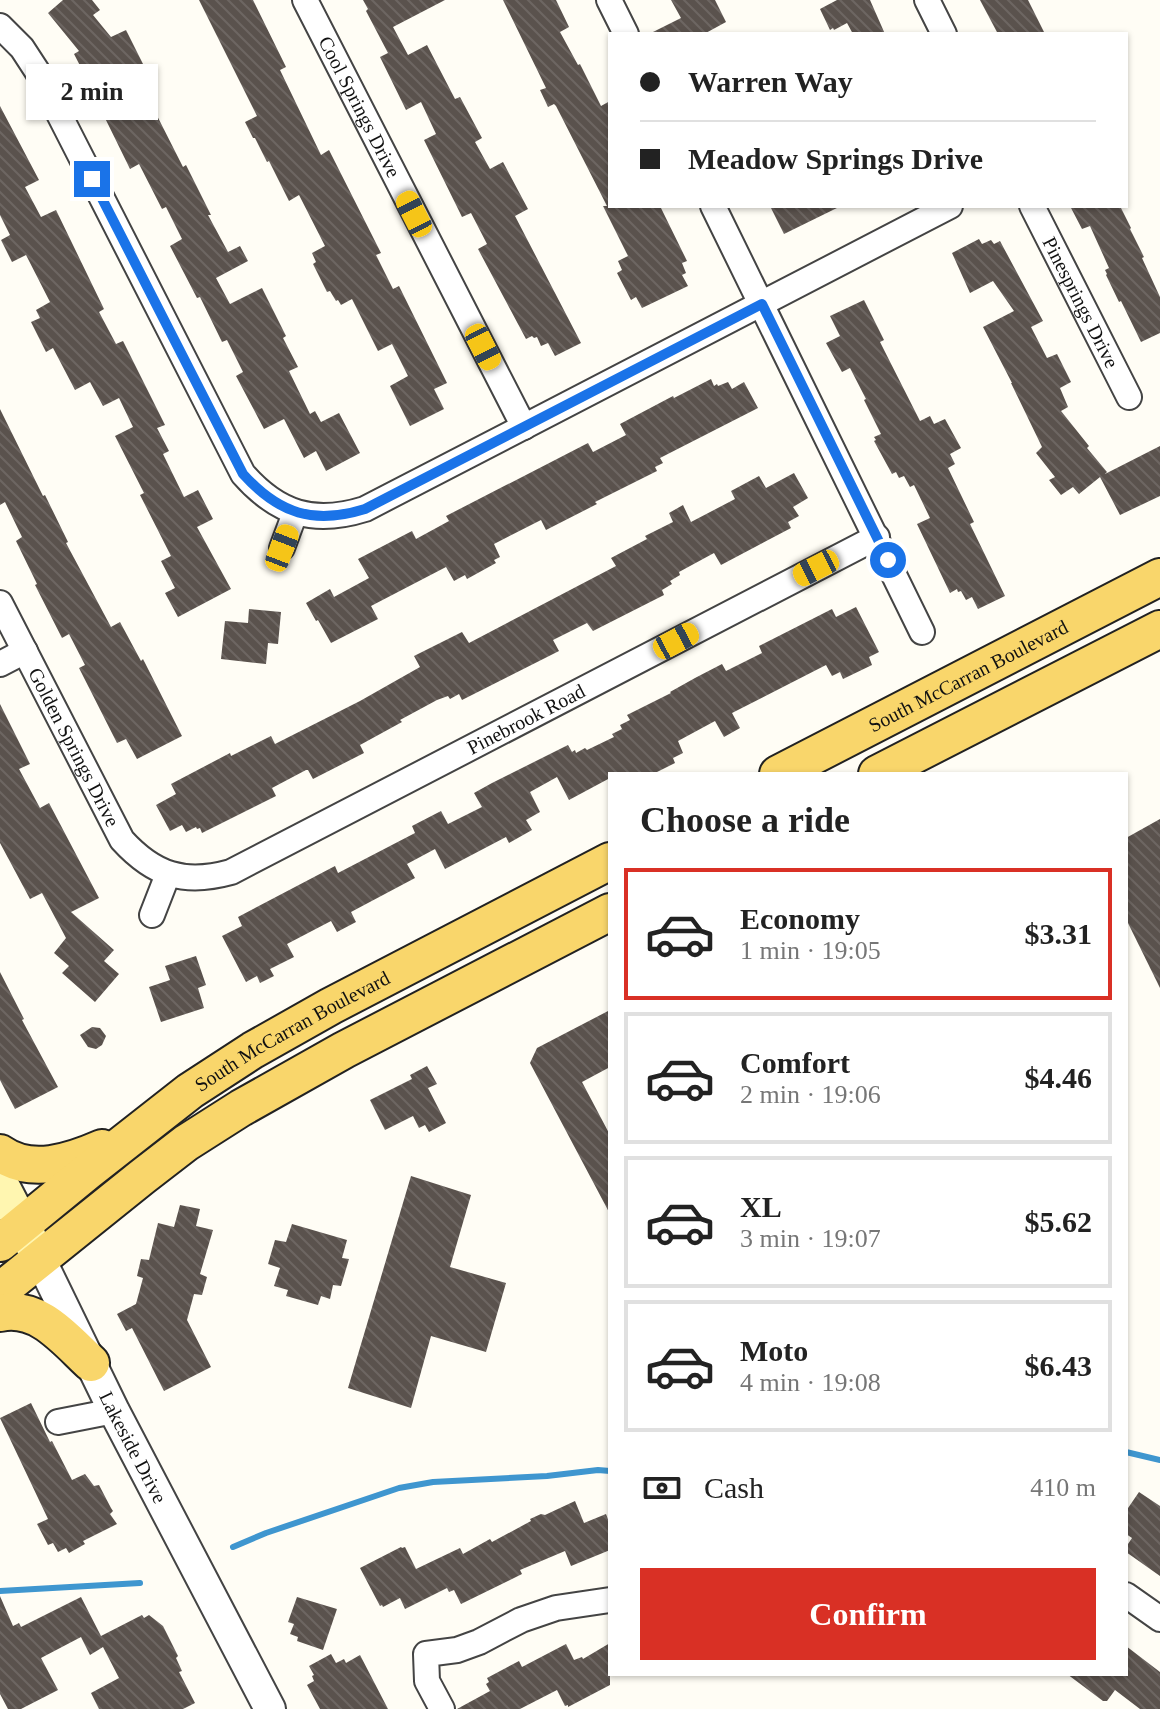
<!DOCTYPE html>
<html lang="en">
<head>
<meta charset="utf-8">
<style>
  :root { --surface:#fff; --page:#f6f6f6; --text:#222; --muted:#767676; --line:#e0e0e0; --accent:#d93025 }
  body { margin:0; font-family:"Times New Roman",serif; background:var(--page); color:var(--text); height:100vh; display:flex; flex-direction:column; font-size:30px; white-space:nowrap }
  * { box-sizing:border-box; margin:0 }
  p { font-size:26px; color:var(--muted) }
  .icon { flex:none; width:44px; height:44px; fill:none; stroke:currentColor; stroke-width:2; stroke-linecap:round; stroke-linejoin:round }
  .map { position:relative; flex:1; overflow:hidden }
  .drawer { position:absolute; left:608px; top:772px; width:520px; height:904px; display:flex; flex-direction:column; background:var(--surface); border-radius:0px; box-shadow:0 2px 6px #0004 }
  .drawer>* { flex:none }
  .banner { position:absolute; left:608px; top:32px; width:520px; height:176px; border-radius:0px; box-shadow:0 2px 6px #0004; display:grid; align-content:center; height:176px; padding:0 32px; background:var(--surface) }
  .end { position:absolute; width:36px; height:36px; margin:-18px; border:10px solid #1a73e8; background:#fff; box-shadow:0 0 0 4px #fff }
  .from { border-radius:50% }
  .bubble { position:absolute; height:56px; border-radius:0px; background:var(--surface); box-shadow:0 2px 6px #0004; font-size:26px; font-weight:700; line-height:56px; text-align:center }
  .car { position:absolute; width:24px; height:48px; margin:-24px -12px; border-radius:10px; box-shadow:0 0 6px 2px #0007; background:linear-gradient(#f5c518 24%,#345 0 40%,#f5c518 0 76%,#345 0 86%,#f5c518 0) }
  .banner b { display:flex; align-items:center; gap:28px; height:76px; font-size:30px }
  .banner b+b { border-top:2px solid var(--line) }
  .banner i { width:20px; height:20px; background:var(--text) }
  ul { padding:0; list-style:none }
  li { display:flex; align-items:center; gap:24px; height:132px; margin:0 16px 12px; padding:0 16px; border:4px solid var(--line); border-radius:0px }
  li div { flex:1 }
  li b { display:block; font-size:30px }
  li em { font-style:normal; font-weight:700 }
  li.current { border-color:var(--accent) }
  li>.icon { width:72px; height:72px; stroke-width:1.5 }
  h2 { padding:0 32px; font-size:36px; line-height:96px }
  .pay { display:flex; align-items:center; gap:20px; height:88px; padding:0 32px; font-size:30px }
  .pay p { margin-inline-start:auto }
  .button { display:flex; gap:16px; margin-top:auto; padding:16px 32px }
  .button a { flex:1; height:92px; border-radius:0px; background:var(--accent); color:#fff; font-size:32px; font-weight:700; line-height:92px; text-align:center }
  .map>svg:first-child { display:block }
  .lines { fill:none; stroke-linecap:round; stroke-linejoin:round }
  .stream { stroke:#3f96cf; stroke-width:6 }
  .building { fill:url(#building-back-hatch) }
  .minor-casing { stroke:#444; stroke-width:28 }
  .tertiary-casing { stroke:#444; stroke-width:34 }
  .secondary-casing { stroke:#333; stroke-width:38 }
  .primary-casing { stroke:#222; stroke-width:40 }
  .minor { stroke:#fff; stroke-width:24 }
  .tertiary { stroke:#fff; stroke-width:30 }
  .secondary { stroke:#fff6b0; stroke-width:34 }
  .primary { stroke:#f9d66b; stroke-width:36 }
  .route { stroke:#1a73e8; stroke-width:10 }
  .labels { text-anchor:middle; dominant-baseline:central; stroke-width:8; stroke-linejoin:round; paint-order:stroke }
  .street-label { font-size:20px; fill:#111; stroke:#fff }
</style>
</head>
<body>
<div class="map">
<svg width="1160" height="1709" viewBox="0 0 1160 1709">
  <defs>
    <pattern id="building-back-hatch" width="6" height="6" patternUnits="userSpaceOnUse" patternTransform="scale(2)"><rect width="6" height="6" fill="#5a524d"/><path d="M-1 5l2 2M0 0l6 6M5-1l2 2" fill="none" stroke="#6d6662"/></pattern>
  </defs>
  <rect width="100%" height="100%" fill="#fffdf5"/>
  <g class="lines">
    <!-- stream -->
    <g class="stream">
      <polyline points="1126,1452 1160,1460"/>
      <polyline points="233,1547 266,1533 399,1488 433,1482 547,1476 598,1470 610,1471"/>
      <polyline points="0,1591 140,1583"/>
    </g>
  </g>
  <!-- building -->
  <g class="building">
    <polygon points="63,0 92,0 100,10 93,15 111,37 126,30 150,78 140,82 183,167 186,165 211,215 208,215 228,252 240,246 248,261 216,278 230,304 262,288 286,336 283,338 298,367 289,371 310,414 315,411 321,422 339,413 360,453 326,471 316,451 304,458 284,419 264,429 236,376 243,372 227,340 222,342 200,297 197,298 170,246 182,239 166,207 162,209 139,164 130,169 104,116 114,110 98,79 89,83 74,54 79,51 48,13"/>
    <polygon points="199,0 253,0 286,67 280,70 321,155 329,150 381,253 376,255 393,289 399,286 447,383 434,389 444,409 410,426 390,386 408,376 392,344 378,351 352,299 341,305 338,300 336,301 330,291 327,292 313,264 316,262 312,253 325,246 299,195 289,201 269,161 267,162 255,138 253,138 245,122 257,116"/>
    <polygon points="363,0 445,0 393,27 408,55 427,45 455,99 460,97 482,138 475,142 490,169 503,162 528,209 515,216 581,343 555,356 548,343 541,346 537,337 534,338 532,336 526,339 478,249 487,244 471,213 462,217 424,140 436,134 421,102 406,110 380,57 388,53 366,11 368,9"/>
    <polygon points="503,0 556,0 569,27 560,32 578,65 580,64 601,106 610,101 610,206 660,206 687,261 682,263 686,273 682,275 688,286 642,308 636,297 631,300 617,273 622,270 618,261 628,256 603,206 607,206 556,106 554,104 548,107 540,90 546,88"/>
    <polygon points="671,0 715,0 726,22 704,34 649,34 681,18"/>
    <polygon points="837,0 870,0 885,34 853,34 847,23 834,30 833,28 830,30 820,9"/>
    <polygon points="980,0 1028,0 1045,34 998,34"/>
    <polygon points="0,106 39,180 25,187 41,217 56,210 104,309 99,312 116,344 123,341 165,425 157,428 169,451 163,454 184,497 198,490 213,519 197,527 231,589 178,617 165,593 175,588 161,561 171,556 140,495 144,493 115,436 133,427 119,398 103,406 90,382 75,390 53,348 46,352 31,322 40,318 36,310 50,302 26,255 12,262 1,240 10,235 0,215"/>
    <polygon points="770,206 841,206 784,234"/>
    <polygon points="1070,206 1120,206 1131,228 1130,229 1144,257 1142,258 1160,297 1160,333 1141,342 1121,301 1119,302 1106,275 1107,274 1105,270 1109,268 1090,226 1082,229"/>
    <polygon points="979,239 982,244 991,240 994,244 1000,241 1029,295 1043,321 1031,327 1047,358 1057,354 1071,382 1060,388 1068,407 1061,411 1089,446 1087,448 1107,472 1105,474 1160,446 1160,496 1120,515 1100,477 1079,494 1073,487 1061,495 1049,480 1055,477 1036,453 1042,447 1011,383 1012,383 983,327 1014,311 993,281 970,293 952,253"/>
    <polygon points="864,300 884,340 880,342 920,421 930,416 934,424 945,419 961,448 950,454 955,464 948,468 974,522 970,524 1005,596 978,609 972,597 966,600 961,591 958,592 957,589 950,593 917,524 930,518 914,485 910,487 904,476 899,478 896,472 892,474 874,441 876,440 874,437 881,434 864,400 866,399 850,368 842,372 826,343 840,336 830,316"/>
    <polygon points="711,379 714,386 717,384 718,386 728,382 732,389 744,382 758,408 660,458 663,463 655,467 657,471 595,502 597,504 546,530 541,520 494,544 500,557 494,560 496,563 467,579 465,575 454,581 446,567 371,606 378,619 331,643 318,620 316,621 306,603 330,589 334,597 369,578 358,559 412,531 416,539 449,521 446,516 588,443 593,452 626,435 620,424 673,396 674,398"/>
    <polygon points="0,409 43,496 45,495 68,542 66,543 111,627 120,622 141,661 143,659 182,736 137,759 126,739 117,743 79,668 85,665 69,634 62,638 35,585 37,584 16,541 22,537 5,502 0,505"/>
    <polygon points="794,473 808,498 793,507 799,516 788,522 791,528 721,565 714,553 679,572 680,575 670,581 672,584 662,590 664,595 593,631 587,623 553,640 559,651 462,700 459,694 450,699 448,696 437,700 400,720 402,722 360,745 364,753 313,779 308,770 306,770 272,788 276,796 202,833 200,828 197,829 196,827 186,832 182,825 170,831 156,805 176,794 171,784 230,753 231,756 271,736 275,744 360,701 420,667 414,656 462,632 469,643 616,566 611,558 647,539 645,536 673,522 669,513 683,505 691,522 735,499 731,491 759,476 766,488"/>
    <polygon points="856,607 879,652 869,657 872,665 843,679 840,672 832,676 826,665 732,713 740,728 724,737 715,721 678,741 683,753 673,758 675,763 653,774 610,774 610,778 569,800 557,777 530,792 540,812 526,820 532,830 509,843 506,837 445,869 435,849 407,864 415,878 351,912 356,922 337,932 331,921 287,944 294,957 270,969 274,976 260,983 257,976 246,982 222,936 242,926 238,917 335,866 338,873 415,833 412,826 441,811 448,824 482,807 474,793 492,783 568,745 572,752 575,750 576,753 585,748 587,750 614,737 612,734 622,729 620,725 630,720 627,715 671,693 670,692 695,678 722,664 726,671 762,653 759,646 832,609 836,617"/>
    <polygon points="249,609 281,612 278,644 268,643 266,664 221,659 225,621 248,623"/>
    <polygon points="0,704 30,764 19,769 40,808 49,803 99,898 71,912 114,950 104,961 119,974 95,1002 62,973 69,966 54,953 66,938 42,893 30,899 0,843"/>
    <polygon points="1160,819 1160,988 1126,919 1126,838"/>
    <polygon points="196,956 206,985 198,988 204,1008 161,1022 149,987 170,980 165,966"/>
    <polygon points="0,972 24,1019 22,1020 58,1087 15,1109 0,1080"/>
    <polygon points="610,1010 610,1067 582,1082 610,1135 610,1214 530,1063 537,1048"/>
    <polygon points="92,1027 100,1028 106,1036 102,1045 96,1049 88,1047 80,1035"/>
    <polygon points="427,1066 437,1084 428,1088 446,1123 429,1132 425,1125 419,1128 413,1116 385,1130 370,1100 412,1079 410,1075"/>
    <polygon points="411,1176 471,1195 450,1267 506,1283 486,1352 431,1336 411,1408 348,1388"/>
    <polygon points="180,1205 200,1209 196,1226 213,1230 200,1274 207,1277 202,1295 194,1294 187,1320 211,1367 164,1391 132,1328 126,1331 117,1314 136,1304 143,1278 137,1276 141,1259 149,1260 158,1223 174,1227"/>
    <polygon points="292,1224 347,1240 342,1258 349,1259 341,1286 333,1285 330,1299 321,1296 318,1305 286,1296 288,1290 274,1286 280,1268 268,1264 275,1240 286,1242"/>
    <polygon points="31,1403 50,1442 52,1441 72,1480 85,1474 94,1486 99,1485 111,1508 113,1511 110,1514 117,1524 83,1541 85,1544 69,1553 66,1548 58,1552 53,1543 48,1545 37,1524 48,1519 0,1418"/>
    <polygon points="1139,1492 1160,1506 1160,1576 1126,1552 1126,1547 1132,1538 1126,1534 1126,1511"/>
    <polygon points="575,1501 584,1523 606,1514 610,1525 610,1550 571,1566 565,1551 520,1570 522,1574 461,1604 454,1590 449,1592 447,1588 405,1609 400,1598 383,1607 382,1605 380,1606 360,1568 401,1547 402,1548 405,1547 416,1569 460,1548 463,1554 490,1539 492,1542 531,1521 530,1519 541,1514 545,1515"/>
    <polygon points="0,1596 13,1626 19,1623 21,1627 81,1597 101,1636 142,1615 144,1618 149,1615 163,1626 178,1656 176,1658 182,1671 179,1672 195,1703 183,1709 99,1709 91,1693 119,1678 103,1647 90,1655 81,1637 41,1658 58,1690 21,1709 8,1709 0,1694"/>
    <polygon points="297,1597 337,1609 323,1650 297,1641 298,1637 290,1634 294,1624 288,1622"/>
    <polygon points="610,1643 610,1685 568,1707 568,1705 565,1706 557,1690 520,1709 457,1709 490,1691 486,1684 489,1682 487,1678 519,1661 522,1667 566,1644 574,1660 582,1657 583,1659"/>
    <polygon points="1126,1646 1160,1672 1160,1709 1140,1709 1115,1690 1107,1701 1103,1701 1067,1674 1126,1674"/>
    <polygon points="331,1654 336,1663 344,1659 346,1663 360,1655 388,1709 320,1709 307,1685 314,1681 312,1676 314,1675 309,1666"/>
  </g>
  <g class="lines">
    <!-- minor casing -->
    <g class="minor-casing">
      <g id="minor">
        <path id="s1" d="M305 0 524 427"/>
        <polyline points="609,0 626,34"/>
        <polyline points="927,0 944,34"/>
        <path d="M0 26 22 48 37 71 243 474C278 514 314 525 365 509L950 206"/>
        <polyline points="713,206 922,632"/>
        <path id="s2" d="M1032 206 1129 397"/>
        <polyline points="282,548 295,513"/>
        <path id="s3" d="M0 603 122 840C154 875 184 885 231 872L877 537"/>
        <polyline points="0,664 25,651"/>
        <polyline points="152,915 168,874"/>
        <polyline points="58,1422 114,1411"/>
        <polyline points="1126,1595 1160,1619"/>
        <polyline points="442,1709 427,1681 426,1654 457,1650 479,1642 521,1620 556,1608 610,1600"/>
      </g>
    </g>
    <!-- tertiary casing -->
    <g class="tertiary-casing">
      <g id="tertiary">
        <path id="s4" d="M40 1259 114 1411 270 1709"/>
      </g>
    </g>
    <!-- secondary casing -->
    <g class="secondary-casing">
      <polyline id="secondary" points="0,1182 40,1259"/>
    </g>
    <!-- primary casing -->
    <g class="primary-casing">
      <g id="primary">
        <path id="s5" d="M778 774 1160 577"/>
        <polyline points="877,774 1160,629"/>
        <path d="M0 1153C31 1175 70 1162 102 1148"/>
        <path id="s6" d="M0 1243 88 1171 190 1091 253 1050 331 1006 610 861"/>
        <polyline points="0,1291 142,1177 186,1143 241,1108 344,1050 610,912"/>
        <path d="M0 1313C39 1305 65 1339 91 1363"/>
      </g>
    </g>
    <!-- minor -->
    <use href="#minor" class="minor"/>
    <!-- tertiary -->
    <use href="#tertiary" class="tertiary"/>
    <!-- secondary -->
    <use href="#secondary" class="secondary"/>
    <!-- primary -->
    <use href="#primary" class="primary"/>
  </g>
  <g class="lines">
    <!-- route -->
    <path class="route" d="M92 179 243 474C279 514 314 525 365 509L762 304 888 560"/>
  </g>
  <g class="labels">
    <!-- street labels -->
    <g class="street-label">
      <text stroke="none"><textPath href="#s1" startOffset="120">Cool Springs Drive</textPath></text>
      <text stroke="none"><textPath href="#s2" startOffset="108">Pinesprings Drive</textPath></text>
      <text stroke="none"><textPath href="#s5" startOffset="214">South McCarran Boulevard</textPath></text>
      <text stroke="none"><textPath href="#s3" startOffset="720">Pinebrook Road</textPath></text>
      <text stroke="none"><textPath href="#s3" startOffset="162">Golden Springs Drive</textPath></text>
      <text stroke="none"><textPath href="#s6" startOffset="362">South McCarran Boulevard</textPath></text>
      <text stroke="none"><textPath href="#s4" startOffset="210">Lakeside Drive</textPath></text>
    </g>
  </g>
</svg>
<i class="end from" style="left:888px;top:560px"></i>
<i class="end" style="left:92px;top:179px"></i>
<div class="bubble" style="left:26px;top:64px;width:132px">2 min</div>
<i class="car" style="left:414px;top:214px;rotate:333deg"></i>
<i class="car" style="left:483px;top:347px;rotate:153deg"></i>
<i class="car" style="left:282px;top:548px;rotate:21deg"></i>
<i class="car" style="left:816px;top:568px;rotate:243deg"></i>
<i class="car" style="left:676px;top:641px;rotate:62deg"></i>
<div class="banner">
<b><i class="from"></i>Warren Way</b>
<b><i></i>Meadow Springs Drive</b>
</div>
<section class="drawer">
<h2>Choose a ride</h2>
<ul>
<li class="current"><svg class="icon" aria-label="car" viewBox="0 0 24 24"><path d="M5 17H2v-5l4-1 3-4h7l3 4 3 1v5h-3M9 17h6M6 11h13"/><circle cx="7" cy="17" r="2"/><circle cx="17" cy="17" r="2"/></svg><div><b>Economy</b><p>1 min · 19:05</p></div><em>$3.31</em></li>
<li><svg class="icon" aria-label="car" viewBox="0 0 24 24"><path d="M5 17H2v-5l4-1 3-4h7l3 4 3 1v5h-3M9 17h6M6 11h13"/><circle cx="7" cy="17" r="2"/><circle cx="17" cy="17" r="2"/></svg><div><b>Comfort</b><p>2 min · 19:06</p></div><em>$4.46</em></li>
<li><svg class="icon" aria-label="car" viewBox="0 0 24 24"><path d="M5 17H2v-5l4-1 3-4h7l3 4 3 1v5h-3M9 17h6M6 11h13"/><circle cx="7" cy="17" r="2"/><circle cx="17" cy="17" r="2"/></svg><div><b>XL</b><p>3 min · 19:07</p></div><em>$5.62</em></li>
<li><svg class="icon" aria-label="car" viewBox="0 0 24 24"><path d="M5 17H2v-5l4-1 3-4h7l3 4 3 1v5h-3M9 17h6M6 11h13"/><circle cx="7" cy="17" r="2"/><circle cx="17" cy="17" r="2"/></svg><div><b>Moto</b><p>4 min · 19:08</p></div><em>$6.43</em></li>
</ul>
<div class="pay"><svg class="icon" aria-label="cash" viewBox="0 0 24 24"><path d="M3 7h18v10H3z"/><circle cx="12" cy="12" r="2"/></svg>Cash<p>410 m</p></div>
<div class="button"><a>Confirm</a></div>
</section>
</div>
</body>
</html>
